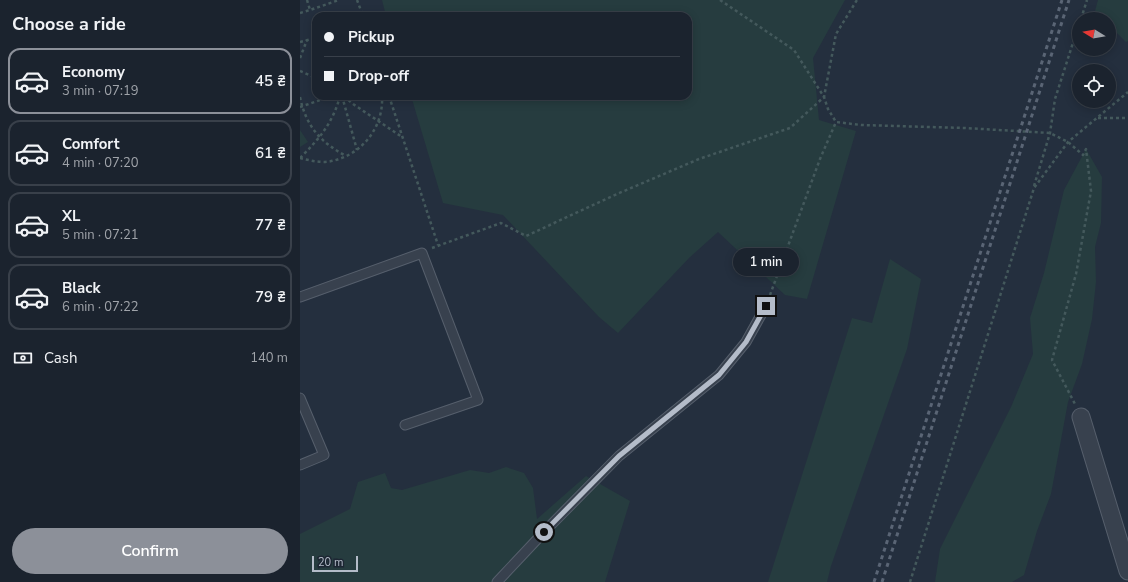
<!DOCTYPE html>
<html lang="en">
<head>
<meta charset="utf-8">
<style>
  :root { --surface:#1b232e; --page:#242b36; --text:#f1f3f6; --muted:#a0a4aa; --line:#39404a; --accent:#8c9099 }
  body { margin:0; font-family:"Nunito Sans",sans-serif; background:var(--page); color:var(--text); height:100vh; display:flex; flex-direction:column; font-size:15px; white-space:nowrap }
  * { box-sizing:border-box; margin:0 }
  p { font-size:13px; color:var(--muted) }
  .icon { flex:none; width:22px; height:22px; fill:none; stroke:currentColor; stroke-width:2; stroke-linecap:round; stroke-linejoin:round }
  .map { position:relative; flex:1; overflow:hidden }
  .panel { display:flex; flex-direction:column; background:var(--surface); width:300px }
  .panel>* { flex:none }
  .top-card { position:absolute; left:12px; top:12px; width:380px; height:88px; border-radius:12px; box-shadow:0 2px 10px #0003,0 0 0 1px var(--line); display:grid; align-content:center; height:88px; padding:0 12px; background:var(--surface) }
  .needle { width:26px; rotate:281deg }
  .fabs { position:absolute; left:772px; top:12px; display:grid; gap:8px }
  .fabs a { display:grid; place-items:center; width:44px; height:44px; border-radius:50%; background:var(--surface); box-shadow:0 2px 10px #0003,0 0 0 1px var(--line); font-size:20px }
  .scale { position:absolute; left:12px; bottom:10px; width:46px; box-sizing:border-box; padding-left:4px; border:2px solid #b4bcc9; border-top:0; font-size:11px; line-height:14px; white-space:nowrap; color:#b4bcc9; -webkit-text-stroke:3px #1d2633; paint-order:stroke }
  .end { position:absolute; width:18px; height:18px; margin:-9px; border:5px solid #b4bcc9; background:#111; box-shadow:0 0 0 2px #111 }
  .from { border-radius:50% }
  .bubble { position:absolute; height:28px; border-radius:14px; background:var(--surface); box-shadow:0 2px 10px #0003,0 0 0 1px var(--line); font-size:13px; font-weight:600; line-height:28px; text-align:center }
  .top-card b { display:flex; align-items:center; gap:14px; height:38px; font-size:15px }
  .top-card b+b { border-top:1px solid var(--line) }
  .top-card i { width:10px; height:10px; background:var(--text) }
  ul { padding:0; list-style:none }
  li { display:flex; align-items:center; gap:12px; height:66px; margin:0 8px 6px; padding:0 4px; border:2px solid var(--line); border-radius:12px }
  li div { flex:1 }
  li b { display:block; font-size:15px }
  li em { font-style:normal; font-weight:600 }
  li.selected { border-color:var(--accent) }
  li>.icon { width:36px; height:36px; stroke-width:1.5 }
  h2 { padding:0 12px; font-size:18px; line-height:48px }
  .pay { display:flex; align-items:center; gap:10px; height:44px; padding:0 12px; font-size:15px }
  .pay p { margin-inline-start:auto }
  .cta { display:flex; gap:8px; margin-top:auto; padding:8px 12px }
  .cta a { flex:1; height:46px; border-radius:24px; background:var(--accent); color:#fff; font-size:16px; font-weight:600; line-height:46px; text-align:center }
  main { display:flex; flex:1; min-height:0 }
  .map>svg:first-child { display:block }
  .green { fill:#263c3f }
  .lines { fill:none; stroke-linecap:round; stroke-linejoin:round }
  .service-casing { stroke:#565f6c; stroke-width:11 }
  .minor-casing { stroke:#565f6c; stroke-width:19 }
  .path { stroke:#44595c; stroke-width:2.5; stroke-dasharray:3 3; stroke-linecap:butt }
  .service { stroke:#38414e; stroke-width:9 }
  .minor { stroke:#38414e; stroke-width:17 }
  .rail { stroke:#5a6575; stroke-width:3; stroke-dasharray:4 4; stroke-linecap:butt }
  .route { stroke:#b4bcc9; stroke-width:5 }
</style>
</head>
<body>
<main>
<section class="panel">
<h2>Choose a ride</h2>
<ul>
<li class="selected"><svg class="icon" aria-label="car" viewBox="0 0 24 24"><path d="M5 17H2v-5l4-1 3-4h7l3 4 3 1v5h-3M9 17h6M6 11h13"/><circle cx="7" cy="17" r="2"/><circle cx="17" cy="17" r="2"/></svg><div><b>Economy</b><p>3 min · 07:19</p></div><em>45 ₴</em></li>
<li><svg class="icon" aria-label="car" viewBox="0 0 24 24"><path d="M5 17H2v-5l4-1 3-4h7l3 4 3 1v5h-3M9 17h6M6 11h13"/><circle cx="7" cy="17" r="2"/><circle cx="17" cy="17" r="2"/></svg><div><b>Comfort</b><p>4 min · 07:20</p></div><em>61 ₴</em></li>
<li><svg class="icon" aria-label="car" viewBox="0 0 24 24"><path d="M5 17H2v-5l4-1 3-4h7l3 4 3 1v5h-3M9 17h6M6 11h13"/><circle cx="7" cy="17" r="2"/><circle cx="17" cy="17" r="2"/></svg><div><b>XL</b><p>5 min · 07:21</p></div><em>77 ₴</em></li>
<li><svg class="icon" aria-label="car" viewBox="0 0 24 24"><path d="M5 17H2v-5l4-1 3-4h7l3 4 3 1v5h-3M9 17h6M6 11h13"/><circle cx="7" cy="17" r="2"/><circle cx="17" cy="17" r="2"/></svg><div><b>Black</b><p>6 min · 07:22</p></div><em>79 ₴</em></li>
</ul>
<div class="pay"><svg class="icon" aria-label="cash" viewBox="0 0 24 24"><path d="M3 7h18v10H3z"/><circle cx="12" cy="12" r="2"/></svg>Cash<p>140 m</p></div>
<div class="cta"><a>Confirm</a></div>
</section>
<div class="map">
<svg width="828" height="582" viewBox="0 0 828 582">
  <rect width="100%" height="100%" fill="#242f3e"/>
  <!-- green -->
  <g class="green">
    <polygon points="82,0 545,0 513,58 519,120 556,131 507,299 485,295 418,232 389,258 318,333 299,317 203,215 143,203 111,96 388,96 388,16 86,16"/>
    <polygon points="798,0 828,0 828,41 826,42 809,25 809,19 803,19 795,11"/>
    <polygon points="0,130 8,142 0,147"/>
    <polygon points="786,149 802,177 801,223 795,247 796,282 792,319 782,364 768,402 751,494 737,531 724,575 712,582 635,582 640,549 711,407 733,354 730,318 744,273 764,190"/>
    <polygon points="590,259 621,279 607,349 531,566 527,582 468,582 552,318 572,323"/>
    <polygon points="206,467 224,473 233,488 237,519 286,476 330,501 305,582 0,582 0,534 50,509 58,482 85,473 91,488 102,490 170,470 189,473"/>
  </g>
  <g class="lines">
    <!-- service casing -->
    <g class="service-casing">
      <g id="service">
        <polyline points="0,297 122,253 178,400 105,425"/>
        <polyline points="0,398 24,455 0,465"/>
        <polyline points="197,582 244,532 319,456 419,375 446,342 466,306"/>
      </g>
    </g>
    <!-- minor casing -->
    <g class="minor-casing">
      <polyline id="minor" points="781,417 828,571"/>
    </g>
    <!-- path -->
    <g class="path">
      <polyline points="7,0 10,10 39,0"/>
      <polyline points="57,0 63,16"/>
      <polyline points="420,0 494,50 524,97 528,109 536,122 561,125 665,128 750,133 768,142 783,155 786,149 791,191 776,274 752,360 775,404"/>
      <polyline points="0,13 10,10"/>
      <polyline points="781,19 787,0"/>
      <polyline points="0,42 16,38"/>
      <polyline points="0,58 7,40"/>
      <polyline points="0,71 16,78"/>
      <polyline points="42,96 57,150"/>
      <polyline points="44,96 53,104 102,137"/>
      <polyline points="89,96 138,245"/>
      <path d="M0 97C6 126 20 142 46 156"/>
      <polyline points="0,107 32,96"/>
      <polyline points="798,118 828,118"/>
      <path d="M0 158C8 160 16 162 25 162 58 159 84 130 82 96"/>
      <path d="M0 158C19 139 33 123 40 96"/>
      <polyline points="734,186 750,133 755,99 779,24"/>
      <polyline points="132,248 201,223 226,236 317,194 399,159 490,128 524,97 536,34 557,0"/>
      <polyline points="470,295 520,159 536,122"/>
      <polyline points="610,582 734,188 768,142 828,92"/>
    </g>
    <!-- service -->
    <use href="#service" class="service"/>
    <!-- minor -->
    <use href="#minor" class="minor"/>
    <!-- rail -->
    <g class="rail">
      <polyline points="574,582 762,0"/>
      <polyline points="582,582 769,0"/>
    </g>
  </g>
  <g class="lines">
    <!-- route -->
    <polyline class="route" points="244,532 319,456 419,375 446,342 466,306"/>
  </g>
</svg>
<div class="fabs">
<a><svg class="needle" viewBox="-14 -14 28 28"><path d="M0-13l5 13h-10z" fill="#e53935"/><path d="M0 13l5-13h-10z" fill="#a0a4aa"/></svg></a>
<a><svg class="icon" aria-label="locate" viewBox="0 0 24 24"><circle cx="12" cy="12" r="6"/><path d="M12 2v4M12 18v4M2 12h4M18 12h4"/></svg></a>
</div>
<div class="scale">20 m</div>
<i class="end from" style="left:244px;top:532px"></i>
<i class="end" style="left:466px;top:306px"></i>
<div class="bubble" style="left:433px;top:248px;width:66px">1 min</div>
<div class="top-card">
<b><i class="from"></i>Pickup</b>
<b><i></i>Drop-off</b>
</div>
</div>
</main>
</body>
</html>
